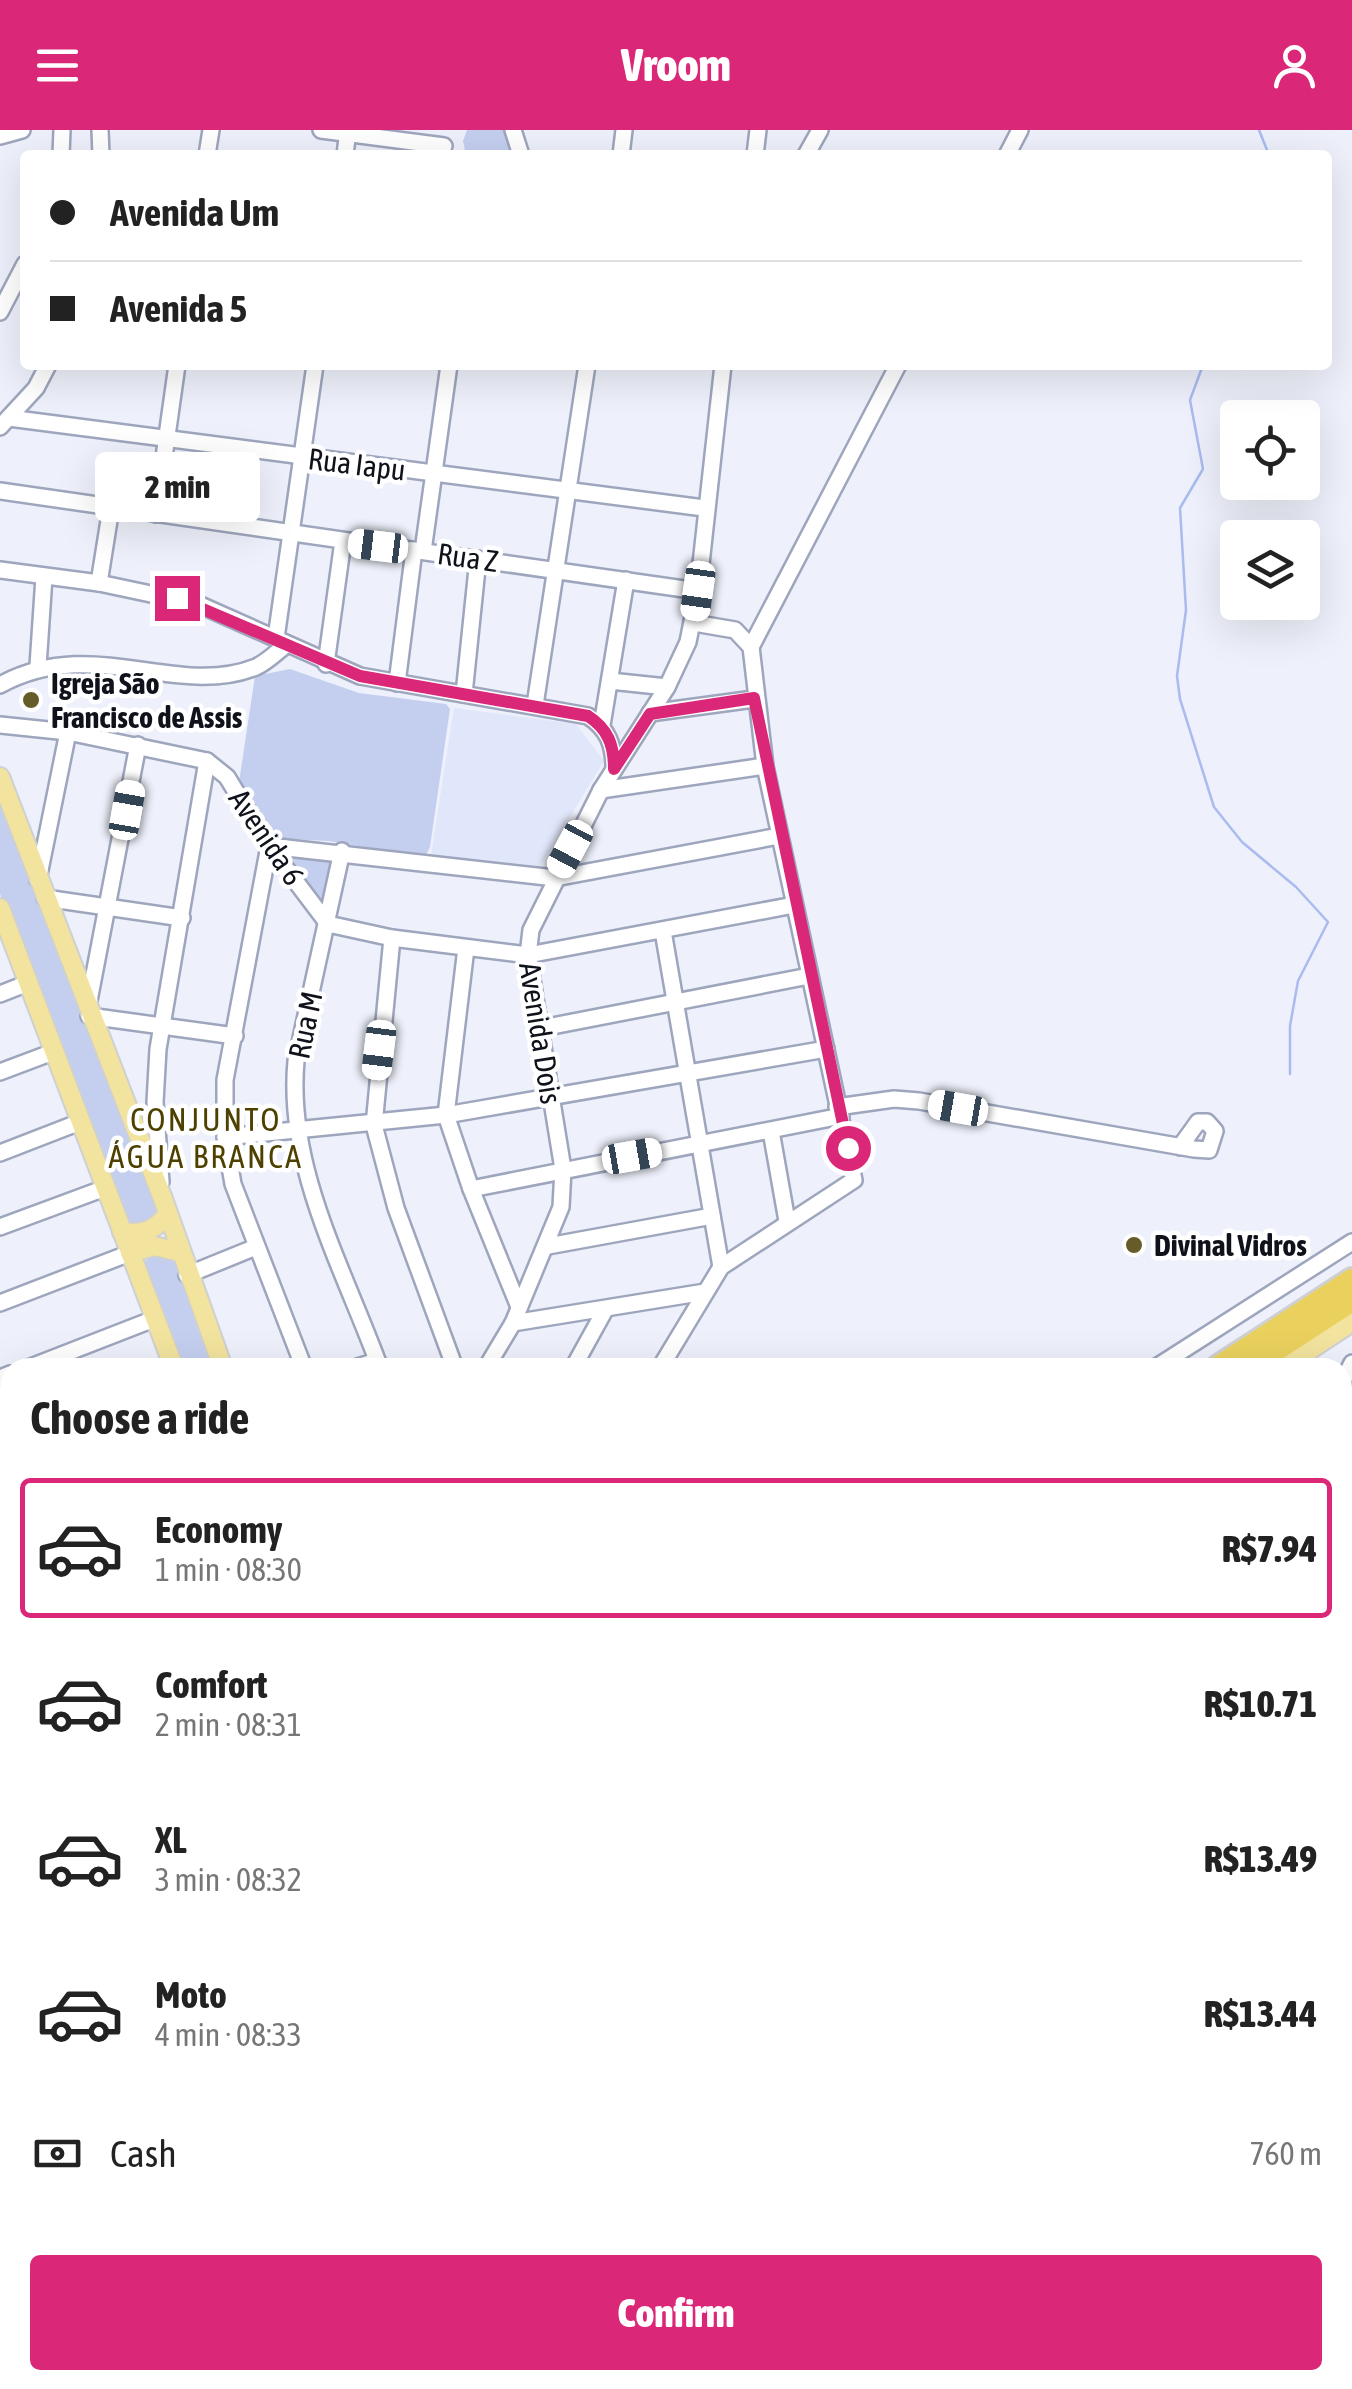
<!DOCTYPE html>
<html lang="en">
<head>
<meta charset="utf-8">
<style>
  :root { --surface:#fff; --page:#f2f2f2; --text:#222; --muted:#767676; --line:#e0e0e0; --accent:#db2777 }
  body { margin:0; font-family:"Asap Condensed",sans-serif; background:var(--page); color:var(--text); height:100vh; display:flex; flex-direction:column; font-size:38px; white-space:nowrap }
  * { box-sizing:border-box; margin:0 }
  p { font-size:32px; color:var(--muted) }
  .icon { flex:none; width:55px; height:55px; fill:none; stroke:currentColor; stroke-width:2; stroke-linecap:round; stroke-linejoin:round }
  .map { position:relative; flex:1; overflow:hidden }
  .drawer { position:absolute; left:0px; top:1228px; width:1352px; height:1032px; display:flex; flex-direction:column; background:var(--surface); border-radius:30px 30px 0 0; box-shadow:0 10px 40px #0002 }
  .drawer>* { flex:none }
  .guide { position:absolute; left:20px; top:20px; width:1312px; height:220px; border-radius:10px; box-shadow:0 10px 40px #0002; display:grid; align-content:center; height:220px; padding:0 30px; background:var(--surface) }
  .tools { position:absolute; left:1220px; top:270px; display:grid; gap:20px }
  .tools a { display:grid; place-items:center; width:100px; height:100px; border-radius:10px; background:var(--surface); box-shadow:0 10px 40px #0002; font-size:50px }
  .end { position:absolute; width:45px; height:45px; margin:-22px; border:12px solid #db2777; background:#fff; box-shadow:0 0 0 5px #fff }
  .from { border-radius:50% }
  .bubble { position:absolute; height:70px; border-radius:10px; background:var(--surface); box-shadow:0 10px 40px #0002; font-size:32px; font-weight:800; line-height:70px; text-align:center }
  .car { position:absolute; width:30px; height:60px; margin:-30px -15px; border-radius:12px; box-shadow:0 0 8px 2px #0007; background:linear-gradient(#fff 24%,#345 0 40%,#fff 0 76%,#345 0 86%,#fff 0) }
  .guide b { display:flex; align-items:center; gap:35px; height:95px; font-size:38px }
  .guide b+b { border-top:2px solid var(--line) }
  .guide i { width:25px; height:25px; background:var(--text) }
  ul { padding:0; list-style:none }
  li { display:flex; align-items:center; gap:30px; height:140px; margin:0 20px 15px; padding:0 10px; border:5px solid transparent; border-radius:10px }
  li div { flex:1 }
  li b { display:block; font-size:38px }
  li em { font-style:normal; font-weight:800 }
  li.on { border-color:var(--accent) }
  li>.icon { width:90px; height:90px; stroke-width:1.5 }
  h2 { padding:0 30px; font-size:45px; line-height:120px }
  .pay { display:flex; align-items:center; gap:25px; height:110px; padding:0 30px; font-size:38px }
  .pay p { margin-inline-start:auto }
  .cta { display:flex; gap:20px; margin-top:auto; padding:20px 30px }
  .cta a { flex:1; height:115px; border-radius:10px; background:var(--accent); color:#fff; font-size:40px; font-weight:800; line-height:115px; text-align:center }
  header { display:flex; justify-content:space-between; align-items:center; height:130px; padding:0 30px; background:var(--accent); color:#fff; font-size:45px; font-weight:800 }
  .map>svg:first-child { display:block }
  .built { fill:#e1e7fa }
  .green { fill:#c4cff0 }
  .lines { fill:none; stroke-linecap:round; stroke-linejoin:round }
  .stream { stroke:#a9bbef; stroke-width:2.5 }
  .minor-casing { stroke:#9ea6bd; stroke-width:20 }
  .major-casing { stroke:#cfd0d1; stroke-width:22 }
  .highway-casing { stroke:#cfd0d1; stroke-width:28 }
  .minor { stroke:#fff; stroke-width:15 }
  .major { stroke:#f2e39e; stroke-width:18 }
  .highway { stroke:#ead15e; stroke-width:22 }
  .rail { stroke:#282b33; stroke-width:2.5 }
  .route { stroke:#db2777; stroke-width:12 }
  .poi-dot { fill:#675c29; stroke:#fff; stroke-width:4 }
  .labels { text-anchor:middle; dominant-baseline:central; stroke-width:9; stroke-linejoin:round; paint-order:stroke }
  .street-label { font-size:30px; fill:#0f121a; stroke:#fff }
  .poi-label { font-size:30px; font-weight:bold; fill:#0f121a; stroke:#fff; text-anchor:start }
  .neighbourhood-label { font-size:32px; letter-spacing:2.5px; fill:#4e4100; stroke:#fff }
</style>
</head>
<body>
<header><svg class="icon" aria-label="menu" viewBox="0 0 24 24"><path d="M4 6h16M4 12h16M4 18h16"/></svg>Vroom<svg class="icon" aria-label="person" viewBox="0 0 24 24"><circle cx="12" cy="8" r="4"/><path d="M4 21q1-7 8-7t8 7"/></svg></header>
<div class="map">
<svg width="1352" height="2259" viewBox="0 0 1352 2259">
  <rect width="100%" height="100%" fill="#eef1fb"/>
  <!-- built -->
  <polygon class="built" points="454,578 576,594 604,631 540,736 431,725"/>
  <!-- green -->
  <g class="green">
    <polygon points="467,0 509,0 510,25 466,25 463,11"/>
    <polygon points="290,539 359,563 446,574 450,579 430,717 425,727 328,711 267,708 238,659 255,546"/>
    <polygon points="0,659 160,1081 155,1092 127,1098 0,764"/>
    <polygon points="269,716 342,721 328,794"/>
    <polygon points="171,1124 178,1128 219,1237 178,1237 141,1134 151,1127"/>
  </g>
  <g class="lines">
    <!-- stream -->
    <g class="stream">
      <polyline points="1259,0 1269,25"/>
      <polyline points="1203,235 1190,270 1203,339 1180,378 1186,480 1177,546 1180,569 1214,677 1242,712 1296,757 1328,792 1298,851 1290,896 1290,944"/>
    </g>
    <!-- minor casing -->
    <g class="minor-casing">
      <g id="minor">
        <polyline points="100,0 101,25"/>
        <polyline points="321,0 444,16"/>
        <polyline points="513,0 521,25"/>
        <polyline points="0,6 22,0"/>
        <polyline points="61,25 62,0"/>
        <polyline points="207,25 211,0"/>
        <polyline points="345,25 348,0"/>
        <polyline points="621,25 624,0"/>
        <polyline points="755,25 758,0"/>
        <polyline points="806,25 820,0"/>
        <polyline points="1007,25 1020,0"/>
        <polyline points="0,182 25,134"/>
        <polyline points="9,288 704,378"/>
        <polyline points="0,297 36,258 48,235"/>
        <polyline points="0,361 698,461"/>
        <polyline points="156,384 177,235"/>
        <polyline points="423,421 449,235"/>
        <path d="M0 440 99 453 198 474 360 546 588 586C608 599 614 615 614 639"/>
        <polyline points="99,453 111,378"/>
        <polyline points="276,508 315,235"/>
        <polyline points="751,517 898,235"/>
        <polyline points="326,534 343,411"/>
        <polyline points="38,536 44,447"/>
        <polyline points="610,551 667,557"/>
        <polyline points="397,553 414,420"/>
        <path d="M0 555C93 504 176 569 256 537 267 532 278 521 287 514"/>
        <polyline points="464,564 478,429"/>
        <polyline points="535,575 587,235"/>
        <polyline points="650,583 754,569"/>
        <polyline points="0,595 68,602 207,631 227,647 269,716 328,794 392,808 528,825 794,775"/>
        <polyline points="602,595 626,450"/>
        <polyline points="601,660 765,636"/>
        <path d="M342 721 296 931C286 1038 344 1139 380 1238"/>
        <polyline points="38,750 68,602"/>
        <polyline points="45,768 182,788"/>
        <polyline points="663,801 721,1137"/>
        <polyline points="392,808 374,995 396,1078 455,1238"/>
        <polyline points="466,818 446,985 471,1059 519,1177"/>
        <polyline points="0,864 28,853"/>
        <polyline points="88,876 138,615"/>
        <polyline points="89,886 235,906"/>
        <polyline points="537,899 809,846"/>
        <polyline points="0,942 53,922"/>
        <polyline points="837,977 894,969 919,971 1194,1019 1209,1020 1215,1001 1207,992 1198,992 1180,1017"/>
        <polyline points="771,1001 787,1091"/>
        <polyline points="225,1007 446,985 826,919"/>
        <polyline points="0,1023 80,992"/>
        <polyline points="161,1052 155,972 158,919 207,631"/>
        <polyline points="471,1059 841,986"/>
        <polyline points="0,1097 105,1058"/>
        <polyline points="548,1116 712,1086"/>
        <polyline points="187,1145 256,1117"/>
        <polyline points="0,1173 130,1123"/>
        <polyline points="513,1193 705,1162"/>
        <polyline points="28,1238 154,1189"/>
        <polyline points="304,1238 233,1054 225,1007 225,950 269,716 555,748 779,706"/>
        <polyline points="354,1238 377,1231"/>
        <polyline points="486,1238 513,1193 561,1077 563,1039 528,825 531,800 601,660 667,557 688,512 698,461 723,235"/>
        <polyline points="573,1238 605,1180"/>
        <polyline points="660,1238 721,1137 854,1050 765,636 751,517 735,500 694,493"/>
        <polyline points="1155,1238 1352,1112"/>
        <polyline points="0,1248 10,1244"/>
        <polyline points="1342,1253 1352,1233"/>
        <polyline points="0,1325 10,1322"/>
        <polyline points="1342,1346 1348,1356"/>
        <polyline points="1342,1392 1350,1385"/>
        <polyline points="0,1402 10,1398"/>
        <polyline points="0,1479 10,1475"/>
        <polyline points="1342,1548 1352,1539"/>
        <polyline points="0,1559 10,1555"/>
        <polyline points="0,1624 10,1598"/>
        <polyline points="1342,1674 1352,1677"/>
        <polyline points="0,1706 10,1712"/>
        <polyline points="1342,1780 1352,1783"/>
        <polyline points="1342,1890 1352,1892"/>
        <polyline points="0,1962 10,1971"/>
        <polyline points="1342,2000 1352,2002"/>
        <polyline points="0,2101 10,2109"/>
        <polyline points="1342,2107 1352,2109"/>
        <polyline points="1342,2240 1352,2243"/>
        <polyline points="14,2250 25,2259"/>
        <polyline points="180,2250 191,2259"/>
        <polyline points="341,2250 352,2259"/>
        <polyline points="802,2250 805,2259"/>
        <polyline points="912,2250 915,2259"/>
        <polyline points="1024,2250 1027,2259"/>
        <polyline points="1132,2250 1135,2259"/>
        <polyline points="1248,2250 1250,2259"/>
      </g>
    </g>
    <!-- major casing -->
    <g class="major-casing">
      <g id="major">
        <polyline points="0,647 163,1069 223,1238"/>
        <polyline points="0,778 174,1238"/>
        <path d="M122 1102C143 1105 154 1101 168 1084"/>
        <polyline points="130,1123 154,1116 180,1122"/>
        <polyline points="1282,1238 1352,1192"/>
        <polyline points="523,2250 525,2259"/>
        <polyline points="549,2250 550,2259"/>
      </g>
    </g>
    <!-- highway casing -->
    <g class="highway-casing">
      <g id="highway">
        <polyline points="1217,1238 1352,1150"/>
        <polyline points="1248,1238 1352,1170"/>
        <polyline points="0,1738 10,1742"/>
        <polyline points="0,1760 10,1764"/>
      </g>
    </g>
    <!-- minor -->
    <use href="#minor" class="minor"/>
    <!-- major -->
    <use href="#major" class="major"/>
    <!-- highway -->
    <use href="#highway" class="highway"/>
    <!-- rail -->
    <g class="rail">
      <polyline points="0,1875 10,1884"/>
      <polyline points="0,1902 10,1911"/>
      <polyline points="0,1929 10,1937"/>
      <polyline points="376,2250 383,2259"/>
      <polyline points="408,2250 415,2259"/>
    </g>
  </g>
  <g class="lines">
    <!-- route -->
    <path class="route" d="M177 468 360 546 588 586C608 599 614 615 614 639L650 584 754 568 848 1018"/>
  </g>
  <!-- markers -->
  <g class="poi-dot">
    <circle cx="31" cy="570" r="10"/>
    <circle cx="1134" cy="1115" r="10"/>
  </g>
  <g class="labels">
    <!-- street labels -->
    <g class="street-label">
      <text transform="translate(357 334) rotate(7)">Rua Iapu</text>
      <text transform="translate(468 427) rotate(8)">Rua Z</text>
      <text transform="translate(267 707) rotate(56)">Avenida 6</text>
      <text transform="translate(305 895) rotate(-78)">Rua M</text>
      <text transform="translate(541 903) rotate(81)">Avenida Dois</text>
    </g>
    <!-- poi labels -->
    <g class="poi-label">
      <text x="51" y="553">Igreja São<tspan x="51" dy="34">Francisco de Assis</tspan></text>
      <text x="1154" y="1115">Divinal Vidros</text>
    </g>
    <!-- neighbourhood labels -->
    <g class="neighbourhood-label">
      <text x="206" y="989">CONJUNTO<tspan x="206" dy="37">ÁGUA BRANCA</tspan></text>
    </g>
  </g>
</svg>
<div class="tools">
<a><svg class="icon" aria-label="locate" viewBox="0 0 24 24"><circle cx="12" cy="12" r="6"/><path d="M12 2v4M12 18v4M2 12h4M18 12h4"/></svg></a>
<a><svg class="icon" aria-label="layers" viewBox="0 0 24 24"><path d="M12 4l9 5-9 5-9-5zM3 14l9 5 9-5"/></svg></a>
</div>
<i class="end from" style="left:848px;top:1018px"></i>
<i class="end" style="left:177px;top:468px"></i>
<div class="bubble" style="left:95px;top:322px;width:165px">2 min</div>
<i class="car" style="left:378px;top:416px;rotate:277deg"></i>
<i class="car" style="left:698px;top:461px;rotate:188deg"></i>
<i class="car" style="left:127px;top:680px;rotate:10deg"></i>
<i class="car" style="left:570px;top:719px;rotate:208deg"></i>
<i class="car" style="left:379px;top:920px;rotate:187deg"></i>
<i class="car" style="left:958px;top:978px;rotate:280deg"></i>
<i class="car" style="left:632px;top:1026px;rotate:80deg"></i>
<div class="guide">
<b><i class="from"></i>Avenida Um</b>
<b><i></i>Avenida 5</b>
</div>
<section class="drawer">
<h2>Choose a ride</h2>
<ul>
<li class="on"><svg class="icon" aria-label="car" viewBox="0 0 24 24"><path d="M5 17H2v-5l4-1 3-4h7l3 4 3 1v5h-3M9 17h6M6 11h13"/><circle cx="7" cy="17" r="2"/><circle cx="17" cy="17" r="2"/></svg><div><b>Economy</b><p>1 min · 08:30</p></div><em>R$7.94</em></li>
<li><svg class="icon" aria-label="car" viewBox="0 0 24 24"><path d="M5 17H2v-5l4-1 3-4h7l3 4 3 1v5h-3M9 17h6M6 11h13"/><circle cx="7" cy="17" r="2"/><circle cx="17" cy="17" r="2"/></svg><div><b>Comfort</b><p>2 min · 08:31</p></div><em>R$10.71</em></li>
<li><svg class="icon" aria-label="car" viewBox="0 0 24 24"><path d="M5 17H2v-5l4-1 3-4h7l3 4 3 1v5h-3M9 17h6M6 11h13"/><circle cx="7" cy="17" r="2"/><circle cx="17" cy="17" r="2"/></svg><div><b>XL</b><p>3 min · 08:32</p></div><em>R$13.49</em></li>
<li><svg class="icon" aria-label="car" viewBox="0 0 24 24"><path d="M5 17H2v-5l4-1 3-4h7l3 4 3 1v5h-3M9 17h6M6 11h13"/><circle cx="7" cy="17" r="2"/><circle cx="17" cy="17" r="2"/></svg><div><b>Moto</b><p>4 min · 08:33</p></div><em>R$13.44</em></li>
</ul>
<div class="pay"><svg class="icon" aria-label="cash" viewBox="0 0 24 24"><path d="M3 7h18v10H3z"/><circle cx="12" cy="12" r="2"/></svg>Cash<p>760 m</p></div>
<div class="cta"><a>Confirm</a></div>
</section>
</div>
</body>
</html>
